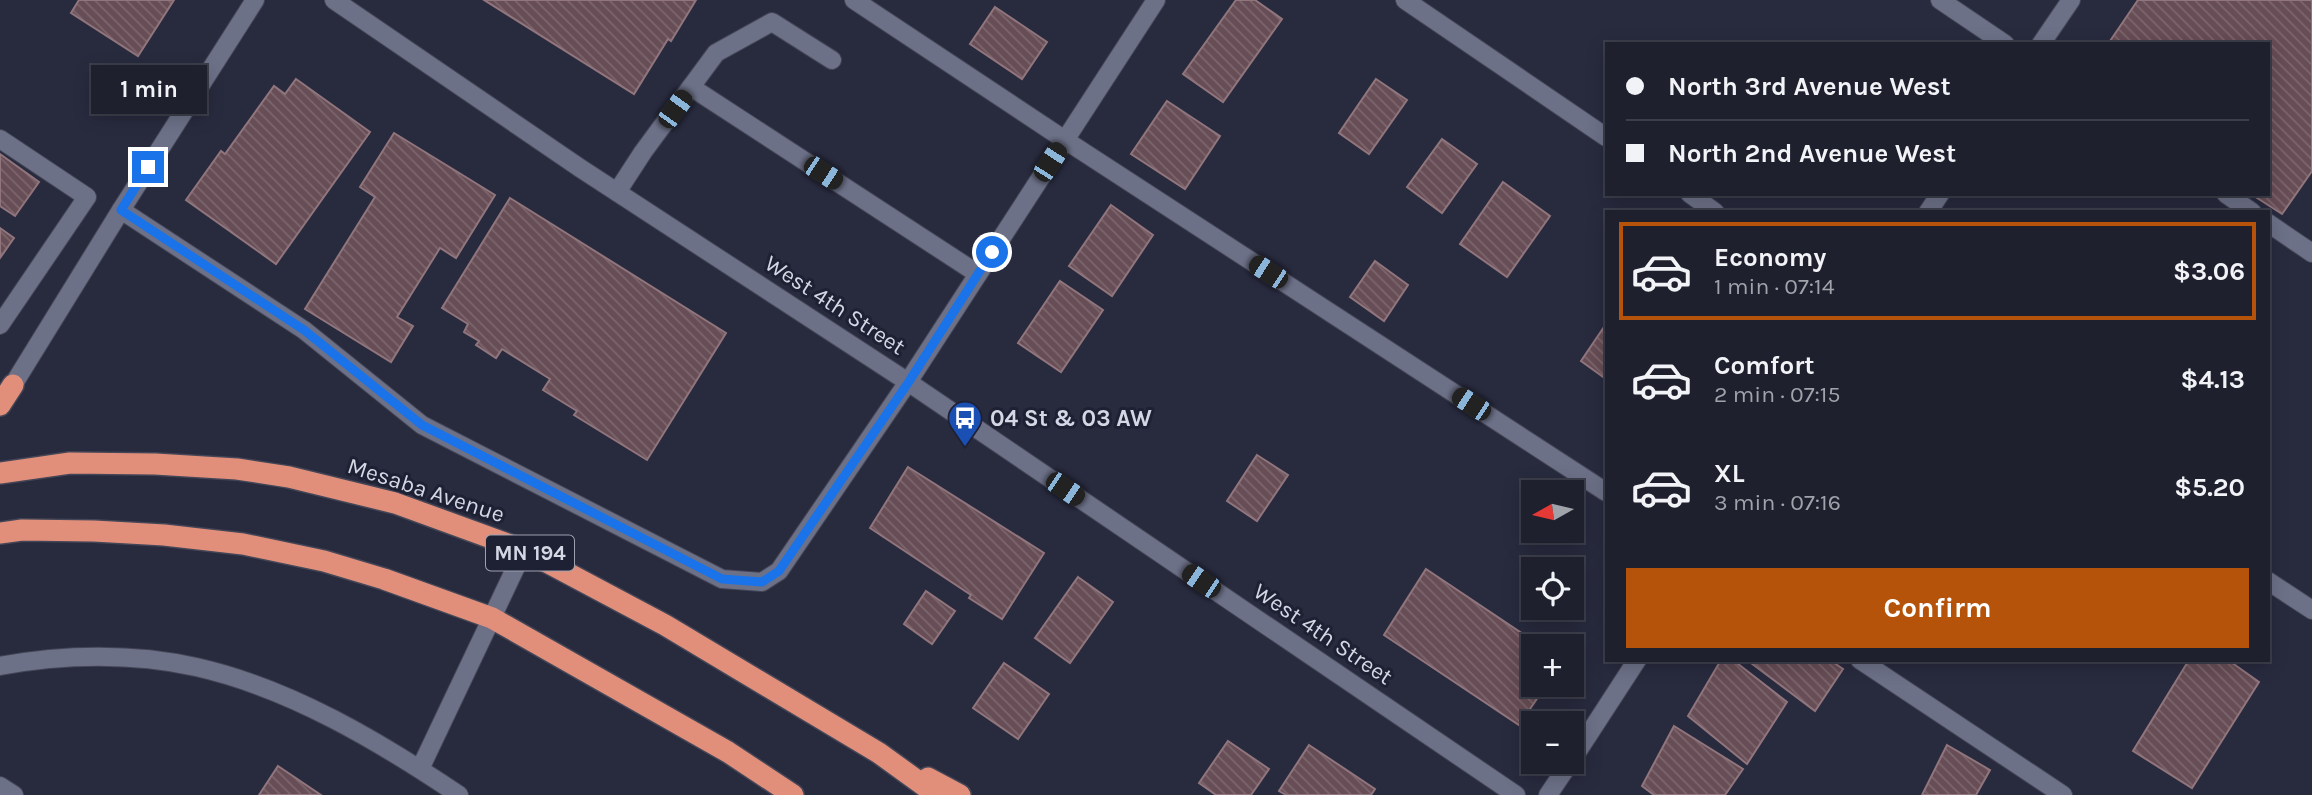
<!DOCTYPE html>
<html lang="en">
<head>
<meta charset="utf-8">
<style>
  :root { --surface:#1e202e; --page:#262836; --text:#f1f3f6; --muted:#a1a3aa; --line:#3c3e4a; --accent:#b45309 }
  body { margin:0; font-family:Karla,sans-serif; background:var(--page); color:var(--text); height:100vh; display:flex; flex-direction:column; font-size:26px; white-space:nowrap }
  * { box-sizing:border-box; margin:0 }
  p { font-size:23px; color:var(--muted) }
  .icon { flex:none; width:38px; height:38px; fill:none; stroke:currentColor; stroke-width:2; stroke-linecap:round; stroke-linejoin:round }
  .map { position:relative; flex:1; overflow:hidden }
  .panel { position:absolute; left:1605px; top:210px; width:665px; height:452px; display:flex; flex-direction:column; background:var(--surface); border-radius:0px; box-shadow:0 4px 18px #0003,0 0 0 2px var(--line) }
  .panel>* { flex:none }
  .hud { position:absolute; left:1605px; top:42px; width:665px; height:154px; border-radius:0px; box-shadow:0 4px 18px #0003,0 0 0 2px var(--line); display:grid; align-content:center; height:154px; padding:0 21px; background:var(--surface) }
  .needle { width:46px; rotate:262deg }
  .buttons { position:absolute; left:1521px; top:480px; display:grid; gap:14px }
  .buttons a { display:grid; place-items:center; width:63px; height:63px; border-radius:0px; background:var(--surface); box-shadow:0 4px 18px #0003,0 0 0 2px var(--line); font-size:35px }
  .end { position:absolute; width:32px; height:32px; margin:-16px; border:9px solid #1a73e8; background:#fff; box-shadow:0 0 0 4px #fff }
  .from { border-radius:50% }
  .bubble { position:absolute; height:49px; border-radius:0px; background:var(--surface); box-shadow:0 4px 18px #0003,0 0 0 2px var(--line); font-size:23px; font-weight:700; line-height:49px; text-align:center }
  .car { position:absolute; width:21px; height:42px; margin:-21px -10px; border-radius:9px; box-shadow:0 0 5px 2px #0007; background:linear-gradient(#222 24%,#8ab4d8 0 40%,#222 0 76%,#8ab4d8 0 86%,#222 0) }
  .hud b { display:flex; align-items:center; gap:24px; height:66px; font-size:26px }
  .hud b+b { border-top:2px solid var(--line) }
  .hud i { width:18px; height:18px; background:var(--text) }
  ul { padding:12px 0 0; list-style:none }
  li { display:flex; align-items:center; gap:21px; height:98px; margin:0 14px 10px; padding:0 7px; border:4px solid transparent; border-radius:0px }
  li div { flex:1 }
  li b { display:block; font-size:26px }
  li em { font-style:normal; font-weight:700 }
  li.active { border-color:var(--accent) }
  li>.icon { width:63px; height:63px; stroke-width:1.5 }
  .cta { display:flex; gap:14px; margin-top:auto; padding:14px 21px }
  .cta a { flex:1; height:80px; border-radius:0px; background:var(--accent); color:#fff; font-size:28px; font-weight:700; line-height:80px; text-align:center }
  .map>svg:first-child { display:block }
  .building { fill:url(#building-back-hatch); stroke:#91757d; stroke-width:2 }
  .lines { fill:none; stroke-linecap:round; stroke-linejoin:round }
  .minor-casing { stroke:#444657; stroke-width:20 }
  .highway-casing { stroke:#444657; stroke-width:24 }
  .minor { stroke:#6d7188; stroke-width:18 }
  .highway { stroke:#e18f7a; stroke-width:21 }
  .route { stroke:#1a73e8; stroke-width:9 }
  .labels { text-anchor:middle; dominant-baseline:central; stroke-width:6; stroke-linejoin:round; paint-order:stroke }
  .shield { fill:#1e2134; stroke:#9da0af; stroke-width:2 }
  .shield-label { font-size:21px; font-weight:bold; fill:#d4d7e4 }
  .street-label { font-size:23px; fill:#d4d7e4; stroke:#1e2134 }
  .poi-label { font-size:23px; font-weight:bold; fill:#d4d7e4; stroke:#1e2134; text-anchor:start }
</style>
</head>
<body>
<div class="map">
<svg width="2312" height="795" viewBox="0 0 2312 795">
  <defs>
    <pattern id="building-back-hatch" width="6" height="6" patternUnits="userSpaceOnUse" patternTransform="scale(1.75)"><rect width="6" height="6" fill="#674d55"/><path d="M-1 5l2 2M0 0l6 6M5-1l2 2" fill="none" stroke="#7c666d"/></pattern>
  </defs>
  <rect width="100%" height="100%" fill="#282a3e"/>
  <!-- building -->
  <g class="building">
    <polygon points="79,0 174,0 138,56 71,13"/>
    <polygon points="484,0 696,0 671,41 668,39 634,94"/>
    <polygon points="1236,0 1255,0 1282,19 1223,102 1183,74"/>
    <polygon points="2138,0 2312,0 2312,171 2282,214 2251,194 2268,194 2268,44 2108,44"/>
    <polygon points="995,7 1047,42 1022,79 970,44"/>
    <polygon points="296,79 370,132 276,264 186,200 221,151 225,154 274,86 285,94"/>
    <polygon points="1376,79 1407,100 1369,154 1339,133"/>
    <polygon points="1167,101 1220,136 1185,189 1131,154"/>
    <polygon points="394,133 495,195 456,258 440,248 397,317 413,326 391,362 305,309 375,197 360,187"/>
    <polygon points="1442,139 1477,164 1442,213 1407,187"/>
    <polygon points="0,154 39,182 15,216 0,206"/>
    <polygon points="1503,182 1550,216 1507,277 1460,244"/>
    <polygon points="510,198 726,333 647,460 574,415 577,411 543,390 550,379 502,349 496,358 476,345 479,341 464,332 468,324 442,308"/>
    <polygon points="1111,205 1153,235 1112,296 1069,266"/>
    <polygon points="0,228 14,238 0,258"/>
    <polygon points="1375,261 1408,285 1384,321 1350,297"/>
    <polygon points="1060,281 1103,310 1061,372 1018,343"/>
    <polygon points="1606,324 1606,379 1581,361"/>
    <polygon points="1257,455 1288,475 1257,521 1227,501"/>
    <polygon points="908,467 1044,553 1002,619 969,598 971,595 870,528"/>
    <polygon points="1426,569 1541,646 1533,646 1533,684 1547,684 1519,725 1384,635"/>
    <polygon points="1078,577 1113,602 1070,663 1035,638"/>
    <polygon points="926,591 955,611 932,644 904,624"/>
    <polygon points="1721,660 1733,660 1787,702 1747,764 1688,716"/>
    <polygon points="1747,660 1830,660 1843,669 1815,711"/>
    <polygon points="2189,660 2228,660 2259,682 2192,788 2133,751"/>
    <polygon points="1004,663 1049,694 1018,739 973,708"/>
    <polygon points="1674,726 1743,769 1725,795 1654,795 1642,786"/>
    <polygon points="1228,741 1269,769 1251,795 1216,795 1199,783"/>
    <polygon points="1309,745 1375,789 1371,795 1286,795 1279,791"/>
    <polygon points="1947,745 1990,770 1976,795 1922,795"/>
    <polygon points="278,766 321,795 259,795"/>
  </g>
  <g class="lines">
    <!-- minor casing -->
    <g class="minor-casing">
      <g id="minor">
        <polyline points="334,0 580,168 908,382 1516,795"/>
        <polyline points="854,0 1065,140 1606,492"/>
        <polyline points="1405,0 1606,137"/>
        <polyline points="1940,0 2005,44"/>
        <polyline points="2041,44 2071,0"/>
        <polyline points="691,87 978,274"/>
        <polyline points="0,139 87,197 0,325"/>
        <polyline points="617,192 643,152 716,53 772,22 832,60"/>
        <polyline points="1690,194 1715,212"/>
        <polyline points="2226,194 2252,212"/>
        <polyline points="121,210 304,330 422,425 722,579 762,582 779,571 908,382 1156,0"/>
        <polyline points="1928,212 1940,194"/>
        <polyline points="2268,223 2312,253"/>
        <polyline points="13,385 121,210 255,0"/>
        <polyline points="2268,581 2312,610"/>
        <polyline points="1860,660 2063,795"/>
        <path d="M0 666C63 654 134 653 196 667 290 688 380 742 459 795"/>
        <polyline points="1572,760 1637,660"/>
        <polyline points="420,769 524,550"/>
        <polyline points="0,786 14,795"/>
        <polyline points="1548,795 1571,761"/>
      </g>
    </g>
    <!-- highway casing -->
    <g class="highway-casing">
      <g id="highway">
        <polyline points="0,405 13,385"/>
        <polyline points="0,473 70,463 155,464 237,469 289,477 395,503 524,550 665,625 879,753 937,795"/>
        <polyline points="0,533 22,530 94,531 164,535 243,544 324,561 384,579 492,618 728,752 793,795"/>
        <polyline points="928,778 960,795"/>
      </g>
    </g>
    <!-- minor -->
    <use href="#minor" class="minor"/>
    <!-- highway -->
    <use href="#highway" class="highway"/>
  </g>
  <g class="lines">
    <!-- route -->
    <polyline class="route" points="148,167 121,210 304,330 422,425 722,579 762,582 779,571 908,383 992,252"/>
  </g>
  <!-- icons -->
  <defs>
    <g id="bus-pin" transform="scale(1.75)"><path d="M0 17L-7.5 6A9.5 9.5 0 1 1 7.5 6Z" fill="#1a4fb4" stroke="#1e2134"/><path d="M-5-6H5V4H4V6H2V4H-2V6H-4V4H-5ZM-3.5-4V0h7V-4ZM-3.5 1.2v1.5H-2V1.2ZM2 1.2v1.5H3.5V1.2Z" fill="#fff"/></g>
  </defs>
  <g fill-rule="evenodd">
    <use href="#bus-pin" x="965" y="418"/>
  </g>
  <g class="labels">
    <!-- shield labels -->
    <rect class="shield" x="486" y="535.5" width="88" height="35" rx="5"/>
    <g class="shield-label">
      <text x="530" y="553">MN 194</text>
    </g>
    <!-- street labels -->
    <g class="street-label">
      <text transform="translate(835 305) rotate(33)">West 4th Street</text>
      <text transform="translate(426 490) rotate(18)">Mesaba Avenue</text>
      <text transform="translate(1323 634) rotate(34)">West 4th Street</text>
    </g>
    <!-- poi labels -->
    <g class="poi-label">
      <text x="990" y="418">04 St &amp; 03 AW</text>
    </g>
  </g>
</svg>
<div class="buttons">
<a><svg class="needle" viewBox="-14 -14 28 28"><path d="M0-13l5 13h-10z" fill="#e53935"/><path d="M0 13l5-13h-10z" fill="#a1a3aa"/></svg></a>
<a><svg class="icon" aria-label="locate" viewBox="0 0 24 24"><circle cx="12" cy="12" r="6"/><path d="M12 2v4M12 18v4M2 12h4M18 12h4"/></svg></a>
<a>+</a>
<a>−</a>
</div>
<i class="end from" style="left:992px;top:252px"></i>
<i class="end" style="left:148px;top:167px"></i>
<div class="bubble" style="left:91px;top:65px;width:116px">1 min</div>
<i class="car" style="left:675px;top:109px;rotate:36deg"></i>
<i class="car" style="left:1050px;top:162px;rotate:33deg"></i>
<i class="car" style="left:823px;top:173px;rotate:123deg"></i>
<i class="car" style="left:1268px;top:272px;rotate:303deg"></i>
<i class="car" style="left:1471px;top:404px;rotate:303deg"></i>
<i class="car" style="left:1065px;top:489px;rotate:124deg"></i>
<i class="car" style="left:1201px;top:581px;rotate:304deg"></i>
<div class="hud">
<b><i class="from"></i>North 3rd Avenue West</b>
<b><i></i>North 2nd Avenue West</b>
</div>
<section class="panel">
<ul>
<li class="active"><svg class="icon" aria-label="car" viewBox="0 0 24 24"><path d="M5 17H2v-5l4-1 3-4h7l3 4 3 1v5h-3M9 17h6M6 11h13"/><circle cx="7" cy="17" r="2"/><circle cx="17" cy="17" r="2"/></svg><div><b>Economy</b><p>1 min · 07:14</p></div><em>$3.06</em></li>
<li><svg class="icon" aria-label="car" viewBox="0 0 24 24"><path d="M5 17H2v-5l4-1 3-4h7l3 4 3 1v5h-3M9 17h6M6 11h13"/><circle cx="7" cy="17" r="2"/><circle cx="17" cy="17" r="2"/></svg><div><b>Comfort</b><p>2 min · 07:15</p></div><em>$4.13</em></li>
<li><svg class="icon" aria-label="car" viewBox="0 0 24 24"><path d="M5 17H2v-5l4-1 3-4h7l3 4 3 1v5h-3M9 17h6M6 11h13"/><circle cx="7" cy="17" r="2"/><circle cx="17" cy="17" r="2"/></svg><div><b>XL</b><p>3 min · 07:16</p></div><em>$5.20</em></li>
</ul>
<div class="cta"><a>Confirm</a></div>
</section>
</div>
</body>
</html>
